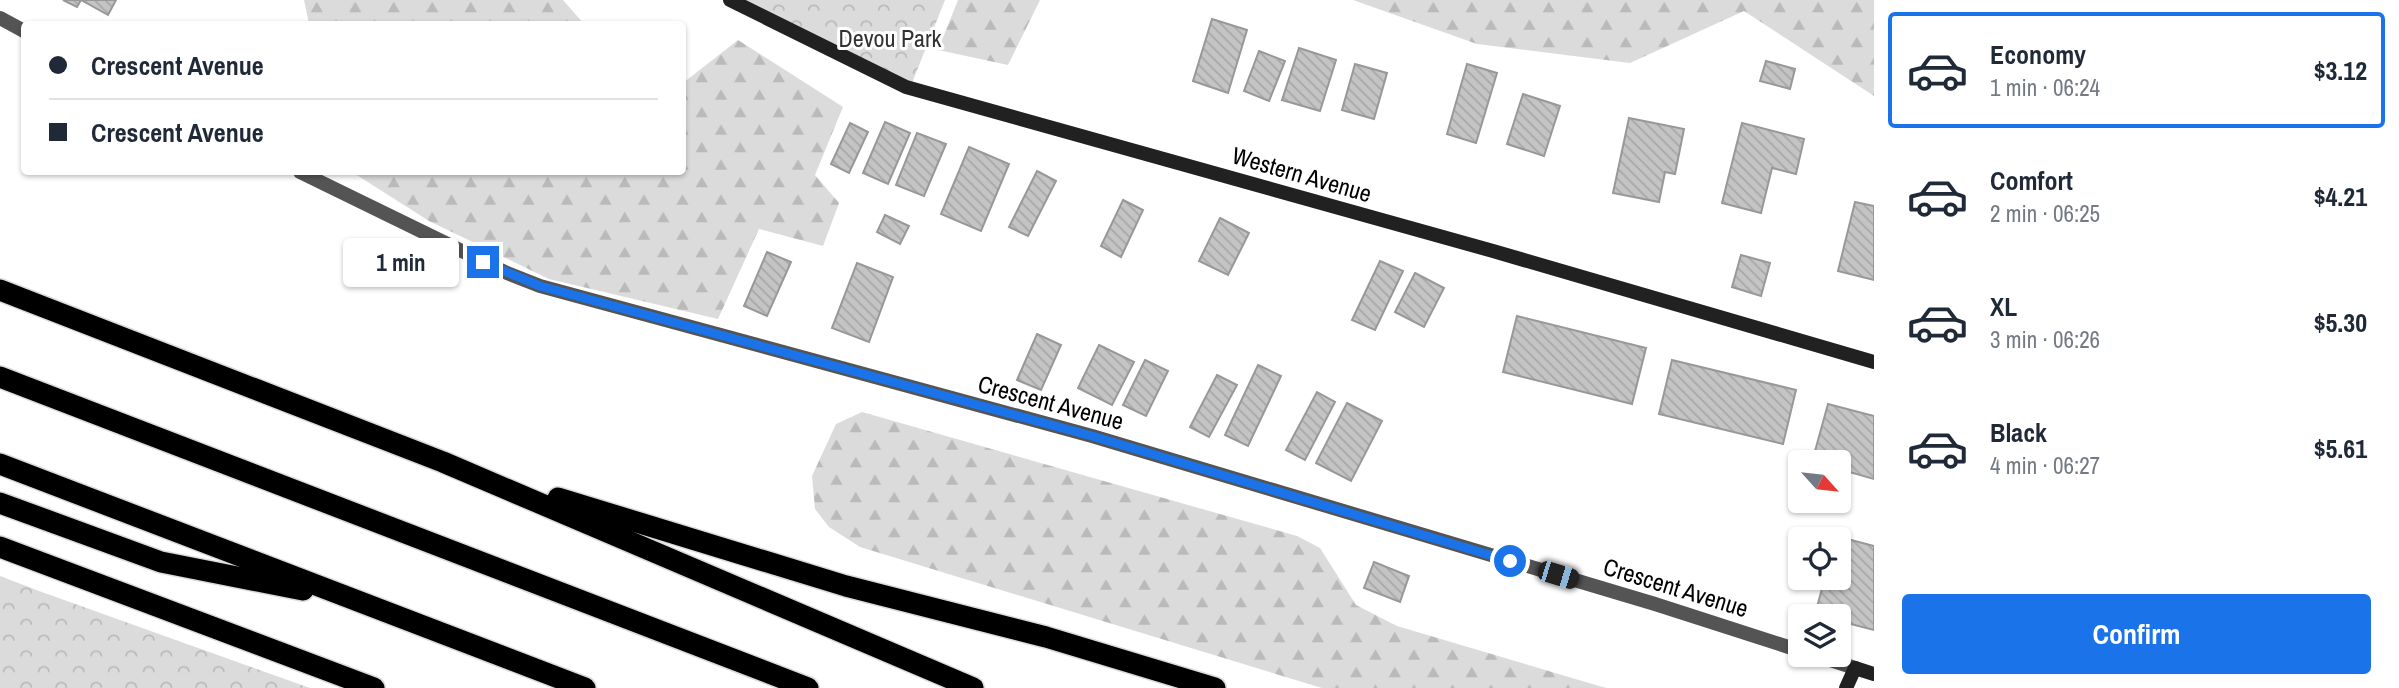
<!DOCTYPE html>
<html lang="en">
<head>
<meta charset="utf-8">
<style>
  :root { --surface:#fff; --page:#f6f6f7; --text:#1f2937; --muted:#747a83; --line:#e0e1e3; --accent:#1a73e8 }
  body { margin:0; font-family:"Archivo Narrow",sans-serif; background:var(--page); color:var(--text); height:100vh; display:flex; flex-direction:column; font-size:26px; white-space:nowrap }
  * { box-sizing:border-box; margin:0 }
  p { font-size:23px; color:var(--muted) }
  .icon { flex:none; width:38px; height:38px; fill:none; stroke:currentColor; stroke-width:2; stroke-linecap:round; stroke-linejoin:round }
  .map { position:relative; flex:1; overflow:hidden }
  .details { display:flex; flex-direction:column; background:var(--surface); width:525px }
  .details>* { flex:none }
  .banner { position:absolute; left:21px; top:21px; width:665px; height:154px; border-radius:7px; box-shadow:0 2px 5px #0004; display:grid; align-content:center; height:154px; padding:0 28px; background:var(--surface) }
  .needle { width:46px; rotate:117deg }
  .controls { position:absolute; left:1788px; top:450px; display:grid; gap:14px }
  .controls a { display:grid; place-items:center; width:63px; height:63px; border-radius:7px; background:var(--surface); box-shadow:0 2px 5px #0004; font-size:35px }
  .end { position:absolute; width:32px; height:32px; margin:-16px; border:9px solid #1a73e8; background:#fff; box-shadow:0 0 0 4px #fff }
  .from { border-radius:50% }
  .bubble { position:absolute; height:49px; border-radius:7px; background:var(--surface); box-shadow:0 2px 5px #0004; font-size:23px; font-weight:700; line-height:49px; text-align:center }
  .car { position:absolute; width:21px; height:42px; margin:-21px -10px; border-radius:9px; box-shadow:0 0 5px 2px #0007; background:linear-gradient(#222 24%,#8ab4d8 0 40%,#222 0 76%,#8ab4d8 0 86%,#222 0) }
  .banner b { display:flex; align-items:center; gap:24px; height:66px; font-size:26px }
  .banner b+b { border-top:2px solid var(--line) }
  .banner i { width:18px; height:18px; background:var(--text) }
  ul { padding:12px 0 0; list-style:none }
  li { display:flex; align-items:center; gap:21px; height:116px; margin:0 14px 10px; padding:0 14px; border:4px solid transparent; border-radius:7px }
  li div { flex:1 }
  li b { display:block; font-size:26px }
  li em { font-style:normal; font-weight:700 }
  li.selected { border-color:var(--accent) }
  li>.icon { width:63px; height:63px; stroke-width:1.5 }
  .cta { display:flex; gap:14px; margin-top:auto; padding:14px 28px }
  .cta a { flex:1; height:80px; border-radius:7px; background:var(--accent); color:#fff; font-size:28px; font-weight:700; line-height:80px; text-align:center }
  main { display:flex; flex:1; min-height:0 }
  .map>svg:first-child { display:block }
  .forest { fill:url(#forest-firs) }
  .park { fill:url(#park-crowns) }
  .building { fill:url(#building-back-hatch); stroke:#989898; stroke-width:2 }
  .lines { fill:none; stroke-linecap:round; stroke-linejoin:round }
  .highway-casing { stroke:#dbdbdb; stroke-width:24 }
  .street { stroke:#545454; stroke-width:14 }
  .secondary { stroke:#212121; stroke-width:14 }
  .highway { stroke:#000; stroke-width:21 }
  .route { stroke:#1a73e8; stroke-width:9 }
  .labels { text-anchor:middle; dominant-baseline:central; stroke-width:6; stroke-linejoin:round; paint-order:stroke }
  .park-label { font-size:24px; fill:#323232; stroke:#fff }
  .street-label { font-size:24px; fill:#000; stroke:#fff }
</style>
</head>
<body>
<main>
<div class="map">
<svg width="1874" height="688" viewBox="0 0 1874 688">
  <defs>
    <pattern id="forest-firs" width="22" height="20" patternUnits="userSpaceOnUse" patternTransform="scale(1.75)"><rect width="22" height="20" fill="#dbdbdb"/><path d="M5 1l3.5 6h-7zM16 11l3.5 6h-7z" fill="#bababa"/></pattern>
    <pattern id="park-crowns" width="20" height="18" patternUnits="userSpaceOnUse" patternTransform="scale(1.75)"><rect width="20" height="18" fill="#dbdbdb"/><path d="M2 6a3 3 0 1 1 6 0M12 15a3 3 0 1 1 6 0" fill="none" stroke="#bababa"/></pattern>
    <pattern id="building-back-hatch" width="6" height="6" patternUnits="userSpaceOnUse" patternTransform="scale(1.75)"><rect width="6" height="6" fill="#c4c4c4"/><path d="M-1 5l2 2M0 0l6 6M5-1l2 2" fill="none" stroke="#a7a7a7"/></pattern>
  </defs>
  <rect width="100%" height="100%" fill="#fff"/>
  <!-- forest -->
  <g class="forest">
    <polygon points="304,0 563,0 584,24 309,24"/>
    <polygon points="958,0 1040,0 1008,65 938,50"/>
    <polygon points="1353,0 1874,0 1874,96 1744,11 1630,63 1477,44"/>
    <polygon points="738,40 843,107 815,175 839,203 823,246 759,229 718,319 549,279 429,221 352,172 682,172 683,83"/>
    <polygon points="862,412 1297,536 1320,548 1356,605 1397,626 1606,688 1322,688 860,547 829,527 815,509 812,476 836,424"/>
  </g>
  <!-- park -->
  <g class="park">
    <polygon points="730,0 945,0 910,88"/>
    <polygon points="0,576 39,591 310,688 0,688"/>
  </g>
  <!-- building -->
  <g class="building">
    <polygon points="63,0 116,0 108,15 81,0 77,7"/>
    <polygon points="1212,19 1247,30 1228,93 1193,81"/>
    <polygon points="1299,48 1336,60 1320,111 1282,100"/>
    <polygon points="1259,51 1285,61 1269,101 1244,91"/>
    <polygon points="1766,61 1795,69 1790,89 1760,81"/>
    <polygon points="1355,64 1387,73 1374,119 1342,110"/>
    <polygon points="1467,64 1497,73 1476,143 1447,134"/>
    <polygon points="1523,94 1560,106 1544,156 1507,144"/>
    <polygon points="1629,118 1684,129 1675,174 1665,172 1659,202 1613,193"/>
    <polygon points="885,122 910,133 888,184 863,173"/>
    <polygon points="850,123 868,132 849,173 831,164"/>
    <polygon points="1742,123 1804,139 1796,174 1772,168 1761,213 1722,203"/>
    <polygon points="917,133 946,144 924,196 896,185"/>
    <polygon points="969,147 1009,164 981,231 941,214"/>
    <polygon points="1037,171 1056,181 1028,236 1009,227"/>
    <polygon points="1123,200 1143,210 1121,257 1101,246"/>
    <polygon points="1855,202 1874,206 1874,280 1838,271"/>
    <polygon points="885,215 909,226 900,244 877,232"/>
    <polygon points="1220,218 1249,233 1228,275 1199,261"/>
    <polygon points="767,252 791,262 767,316 744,306"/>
    <polygon points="1741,255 1770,263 1761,296 1732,287"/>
    <polygon points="1380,261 1403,271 1375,330 1352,320"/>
    <polygon points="857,263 893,277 869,342 832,328"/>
    <polygon points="1415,273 1444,288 1424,327 1395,312"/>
    <polygon points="1517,316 1646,348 1632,404 1503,372"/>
    <polygon points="1037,334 1061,345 1041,390 1017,380"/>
    <polygon points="1099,345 1134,362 1112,405 1078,388"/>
    <polygon points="1145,360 1168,371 1146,416 1123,405"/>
    <polygon points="1672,360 1796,390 1783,444 1659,414"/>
    <polygon points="1258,365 1281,376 1248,446 1225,435"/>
    <polygon points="1217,375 1237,385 1209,437 1190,427"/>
    <polygon points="1317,392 1335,402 1305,460 1286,450"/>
    <polygon points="1347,403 1382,421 1351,481 1316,463"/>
    <polygon points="1828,404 1874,416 1874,479 1839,469 1839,462 1812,462"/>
    <polygon points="1836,536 1874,546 1874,630 1839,621 1839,616 1815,614 1825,578 1839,578 1839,539 1835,539"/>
    <polygon points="1374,562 1409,576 1400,602 1364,588"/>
  </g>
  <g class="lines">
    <!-- highway casing -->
    <g class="highway-casing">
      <g id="highway">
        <polyline points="0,290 443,462 973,688"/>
        <polyline points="0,377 808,688"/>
        <polyline points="0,464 585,688"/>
        <polyline points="558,498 846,586 1046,637 1215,688"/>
        <polyline points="0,503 161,562 303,590"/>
        <polyline points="0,547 374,688"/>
      </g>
    </g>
    <!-- street -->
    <g class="street">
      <polyline points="0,18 24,31"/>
      <polyline points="300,172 507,273 540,286 1092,436 1655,604 1801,651"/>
      <polyline points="1812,654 1855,668"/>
    </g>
    <!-- secondary -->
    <g class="secondary">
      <polyline points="730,0 906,87 1493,251 1874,362"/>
      <polyline points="1846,688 1855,668 1874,674"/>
    </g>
    <!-- highway -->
    <use href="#highway" class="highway"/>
  </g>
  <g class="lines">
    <!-- route -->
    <polyline class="route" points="483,262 540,286 1092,436 1510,561"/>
  </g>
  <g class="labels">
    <!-- park labels -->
    <g class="park-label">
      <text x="890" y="38">Devou Park</text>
    </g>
    <!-- street labels -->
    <g class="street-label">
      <text transform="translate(1302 174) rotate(16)">Western Avenue</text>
      <text transform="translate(1051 402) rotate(15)">Crescent Avenue</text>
      <text transform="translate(1676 587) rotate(17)">Crescent Avenue</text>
    </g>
  </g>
</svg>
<div class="controls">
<a><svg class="needle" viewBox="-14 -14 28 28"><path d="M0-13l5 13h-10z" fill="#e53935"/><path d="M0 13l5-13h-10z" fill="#747a83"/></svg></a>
<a><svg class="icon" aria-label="locate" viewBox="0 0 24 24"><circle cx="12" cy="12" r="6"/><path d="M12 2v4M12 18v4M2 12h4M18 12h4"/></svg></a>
<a><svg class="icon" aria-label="layers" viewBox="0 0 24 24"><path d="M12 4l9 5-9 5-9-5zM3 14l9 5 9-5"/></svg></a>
</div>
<i class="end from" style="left:1510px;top:561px"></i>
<i class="end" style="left:483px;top:262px"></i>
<div class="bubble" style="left:343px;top:238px;width:116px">1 min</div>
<i class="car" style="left:1558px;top:575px;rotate:107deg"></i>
<div class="banner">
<b><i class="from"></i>Crescent Avenue</b>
<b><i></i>Crescent Avenue</b>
</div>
</div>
<section class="details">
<ul>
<li class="selected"><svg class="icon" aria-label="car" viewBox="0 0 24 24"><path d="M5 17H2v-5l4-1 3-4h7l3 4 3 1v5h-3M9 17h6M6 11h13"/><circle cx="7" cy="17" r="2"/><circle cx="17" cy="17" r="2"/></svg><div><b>Economy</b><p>1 min · 06:24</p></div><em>$3.12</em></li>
<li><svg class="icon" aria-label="car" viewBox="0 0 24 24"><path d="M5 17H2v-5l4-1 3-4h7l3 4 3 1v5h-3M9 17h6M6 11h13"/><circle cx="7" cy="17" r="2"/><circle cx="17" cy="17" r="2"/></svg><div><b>Comfort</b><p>2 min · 06:25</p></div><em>$4.21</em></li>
<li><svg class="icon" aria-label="car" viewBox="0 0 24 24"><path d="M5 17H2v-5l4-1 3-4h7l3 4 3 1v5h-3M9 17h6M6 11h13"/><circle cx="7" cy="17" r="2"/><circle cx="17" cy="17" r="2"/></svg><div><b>XL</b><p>3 min · 06:26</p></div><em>$5.30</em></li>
<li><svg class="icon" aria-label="car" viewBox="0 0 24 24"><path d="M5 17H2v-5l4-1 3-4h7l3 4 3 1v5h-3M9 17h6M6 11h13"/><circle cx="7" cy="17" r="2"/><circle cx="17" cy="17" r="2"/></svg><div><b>Black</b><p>4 min · 06:27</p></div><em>$5.61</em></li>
</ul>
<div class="cta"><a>Confirm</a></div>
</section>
</main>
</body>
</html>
